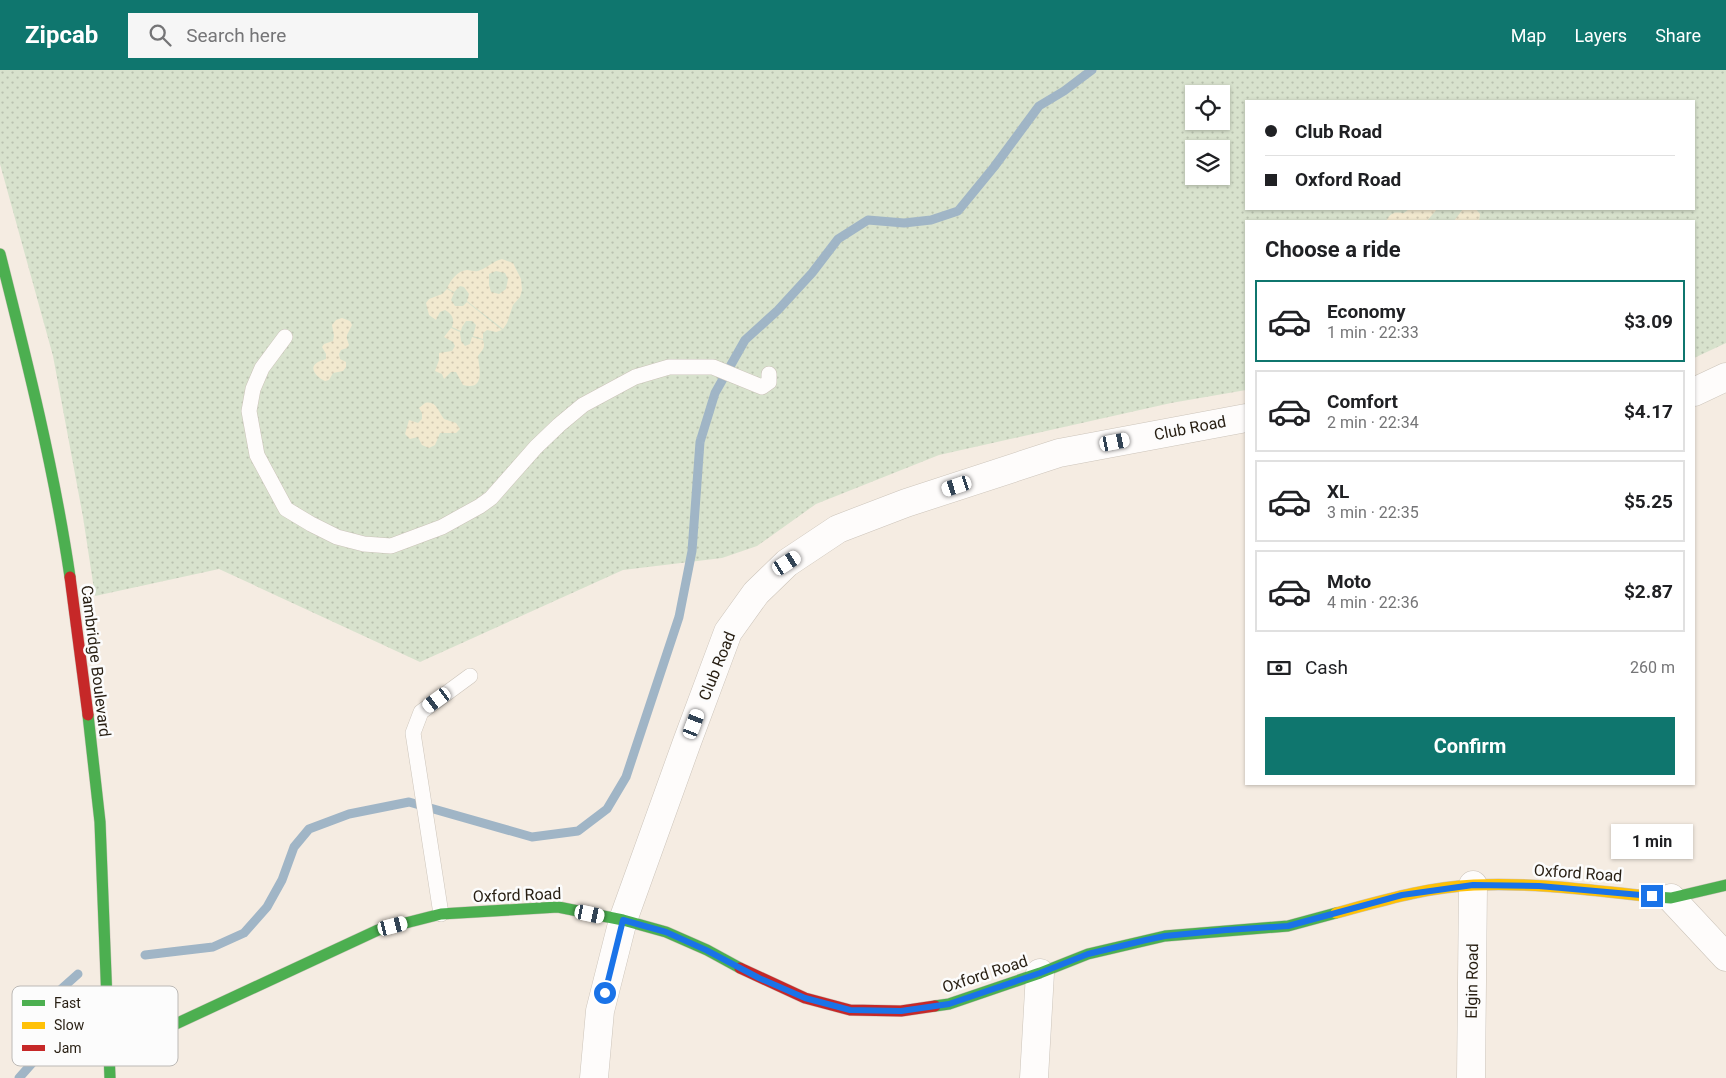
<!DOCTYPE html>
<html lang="en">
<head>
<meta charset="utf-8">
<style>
  :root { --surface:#fff; --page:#f6f6f6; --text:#202124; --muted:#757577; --line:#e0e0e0; --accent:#0f766e }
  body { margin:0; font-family:Roboto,sans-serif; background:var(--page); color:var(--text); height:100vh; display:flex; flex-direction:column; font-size:19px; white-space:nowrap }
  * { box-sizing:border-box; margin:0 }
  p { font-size:16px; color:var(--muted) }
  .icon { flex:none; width:28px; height:28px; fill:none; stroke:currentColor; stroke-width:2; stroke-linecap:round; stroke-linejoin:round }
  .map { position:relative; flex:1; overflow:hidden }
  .sheet { position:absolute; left:1245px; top:150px; width:450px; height:565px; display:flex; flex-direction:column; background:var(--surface); border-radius:0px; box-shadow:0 1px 4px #0004 }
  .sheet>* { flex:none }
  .guide { position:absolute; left:1245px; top:30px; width:450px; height:110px; border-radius:0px; box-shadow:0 1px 4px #0004; display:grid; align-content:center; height:110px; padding:0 20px; background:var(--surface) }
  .fabs { position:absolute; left:1185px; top:15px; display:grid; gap:10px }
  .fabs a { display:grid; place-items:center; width:45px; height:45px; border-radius:0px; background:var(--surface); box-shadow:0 1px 4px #0004; font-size:25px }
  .end { position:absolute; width:22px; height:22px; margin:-11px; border:6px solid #1a73e8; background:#fff; box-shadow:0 0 0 2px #fff }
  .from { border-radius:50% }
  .bubble { position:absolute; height:35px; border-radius:0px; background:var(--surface); box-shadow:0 1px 4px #0004; font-size:16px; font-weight:700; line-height:35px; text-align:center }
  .car { position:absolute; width:15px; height:30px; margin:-15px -8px; border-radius:6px; box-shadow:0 0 4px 1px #0007; background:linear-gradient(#fff 24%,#345 0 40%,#fff 0 76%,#345 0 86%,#fff 0) }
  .guide b { display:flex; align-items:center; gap:18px; height:48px; font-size:19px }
  .guide b+b { border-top:1px solid var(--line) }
  .guide i { width:12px; height:12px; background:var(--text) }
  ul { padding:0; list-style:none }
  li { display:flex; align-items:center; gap:15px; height:82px; margin:0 10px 8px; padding:0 10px; border:2px solid var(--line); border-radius:0px }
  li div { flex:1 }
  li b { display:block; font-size:19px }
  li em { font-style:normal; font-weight:700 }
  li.active { border-color:var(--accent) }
  li>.icon { width:45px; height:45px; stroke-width:1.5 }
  h2 { padding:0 20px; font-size:22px; line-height:60px }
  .pay { display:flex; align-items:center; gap:12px; height:55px; padding:0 20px; font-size:19px }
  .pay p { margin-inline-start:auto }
  .cta { display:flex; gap:10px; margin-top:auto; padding:10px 20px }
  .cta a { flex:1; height:58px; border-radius:0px; background:var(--accent); color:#fff; font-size:20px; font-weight:700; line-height:58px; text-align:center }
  header { display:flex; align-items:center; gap:30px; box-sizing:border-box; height:70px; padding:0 25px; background:var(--accent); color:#fff }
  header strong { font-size:24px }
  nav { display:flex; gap:28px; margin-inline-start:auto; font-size:18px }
  .search { width:350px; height:45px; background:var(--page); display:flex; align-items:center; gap:12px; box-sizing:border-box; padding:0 18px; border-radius:0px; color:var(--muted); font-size:19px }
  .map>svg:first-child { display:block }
  .grass { fill:url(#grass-dots); fill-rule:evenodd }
  .sand { fill:url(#sand-dots); fill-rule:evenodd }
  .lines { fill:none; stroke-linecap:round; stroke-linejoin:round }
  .stream { stroke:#a0b5c6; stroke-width:9 }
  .lane-casing { stroke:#ccc4ba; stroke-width:16 }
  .street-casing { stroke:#ccc4ba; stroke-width:29 }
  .fast-casing { stroke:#ccc4ba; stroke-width:12 }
  .slow-casing { stroke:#ccc4ba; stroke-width:12 }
  .jam-casing { stroke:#ccc4ba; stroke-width:12 }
  .lane { stroke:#fefcfb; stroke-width:15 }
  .street { stroke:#fefcfb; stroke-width:28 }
  .fast { stroke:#4caf50; stroke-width:11 }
  .slow { stroke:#ffc107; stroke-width:11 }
  .jam { stroke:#c62828; stroke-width:11 }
  .route { stroke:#1a73e8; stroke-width:6 }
  .labels { text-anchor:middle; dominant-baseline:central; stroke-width:5; stroke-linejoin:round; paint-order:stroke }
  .street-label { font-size:16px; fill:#271e12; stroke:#fcfcfc }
  .key { fill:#fcfcfc; stroke:#bcb9b6; stroke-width:1 }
  .key-label { font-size:14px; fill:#271e12 }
</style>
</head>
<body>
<header>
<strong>Zipcab</strong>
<div class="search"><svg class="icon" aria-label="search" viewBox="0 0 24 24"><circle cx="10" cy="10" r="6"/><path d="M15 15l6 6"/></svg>Search here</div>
<nav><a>Map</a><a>Layers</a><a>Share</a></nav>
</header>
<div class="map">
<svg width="1726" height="1008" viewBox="0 0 1726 1008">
  <defs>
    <pattern id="grass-dots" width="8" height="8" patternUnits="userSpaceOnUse" patternTransform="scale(1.25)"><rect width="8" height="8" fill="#d8e2cd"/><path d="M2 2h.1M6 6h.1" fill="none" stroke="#b9c1af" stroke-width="1.8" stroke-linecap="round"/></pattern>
    <pattern id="sand-dots" width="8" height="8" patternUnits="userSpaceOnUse" patternTransform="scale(1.25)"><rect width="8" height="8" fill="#f2e9cf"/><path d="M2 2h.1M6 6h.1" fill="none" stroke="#d0c7b1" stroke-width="1.8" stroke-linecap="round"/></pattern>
  </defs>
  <rect width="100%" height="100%" fill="#f5ece2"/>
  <!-- grass -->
  <path class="grass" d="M0 0H1726V273L1694 288V151H1246V320L1171 333 939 385 816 434 757 476 722 488 623 500 420 592 219 499 95 526 83 447 53 286 0 94ZM1194 24H1221V51H1194ZM1246 31H1694V139H1246ZM1194 79H1221V106H1194Z"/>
  <!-- sand -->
  <g class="sand">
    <path d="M1409 139H1437L1427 151H1386C1391 142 1395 142 1404 143Z"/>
    <polygon points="1463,139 1476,139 1480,144 1479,151 1454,151"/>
    <path d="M502 189 513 193 521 209 522 220 520 227 513 235 507 253 503 259 467 231 469 224 464 217 460 216 454 222 447 218C451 210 457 201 467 200 471 200 474 202 478 201 487 198 493 191 502 189ZM496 201 505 203 508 209 506 219 499 224 491 222 489 215V204Z"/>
    <path d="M447 219 454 223 451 230 455 236H463L467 232 502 260 496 262 487 260 483 263V269L473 266 476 255 472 251H466L462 257 461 261 452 257C455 249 452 244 445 240L440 242 436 250 429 245 426 233 429 229 442 224Z"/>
    <path d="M342 248 350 251 352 255 347 265V269L349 275 347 278 341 280 339 284 340 289 346 292V297L343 301 333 303 329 310 325 311C318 308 307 298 318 292 320 291 323 290 326 289V284L322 277 324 274 333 271 334 266 332 255 336 250Z"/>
    <path d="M451 258 460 262 461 271 465 276 470 274 472 267 483 270C486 278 482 280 478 286 479 298 486 321 463 315L456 302H451L444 309 442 304 435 301 439 290V283L452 281 455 276 453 272 444 267Z"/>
    <path d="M425 333C436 330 438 341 444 349L456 353 460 359 456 363H440L435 375 429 378 422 375 418 367 410 369 405 364 409 350 418 353 422 349V343L419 338Z"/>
  </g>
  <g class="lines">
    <!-- stream -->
    <g class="stream">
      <polyline points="145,885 213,877 244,863 267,837 282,810 294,777 309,759 349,744 409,732 532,767 578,761 607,739 626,707 679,547 692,481 700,372 715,323 745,270 778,240 812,203 838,169 868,150 904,153 931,150 958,141 994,97 1039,36 1064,21 1092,0"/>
      <polyline points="19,1008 34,991 59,921 78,904"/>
    </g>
    <!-- lane casing -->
    <g class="lane-casing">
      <g id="lane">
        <polyline points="285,267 262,298 253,319 249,341 257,385 286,439 311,454 337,467 364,474 391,476 442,457 480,436 491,428 536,377 559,355 583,335 635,307 669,297 713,297 762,317 769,312 769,304"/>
        <polyline points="441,844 413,663 421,642 470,606"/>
      </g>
    </g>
    <!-- street casing -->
    <g class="street-casing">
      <g id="street">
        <polyline points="1694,322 1726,307"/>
        <polyline points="1671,828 1726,887"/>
        <polyline points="594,1008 600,941 623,850 687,672 728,562 756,523 787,493 838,459 906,433 1059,383 1246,348"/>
        <polyline points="1034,1008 1040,903"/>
        <polyline points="1471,1008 1473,815"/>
      </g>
    </g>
    <!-- fast casing -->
    <g class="fast-casing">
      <g id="fast">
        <path d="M0 184C27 291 54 398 70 507"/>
        <polyline points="88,645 100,752 110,1008"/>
        <polyline points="1656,827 1671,828 1726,815"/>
        <polyline points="935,936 949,934 1040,903 1088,884 1165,866 1288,856 1336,843"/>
        <polyline points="110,980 152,965 378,860 441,844 558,837 623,850 666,862 707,880 740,898"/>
      </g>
    </g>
    <!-- slow casing -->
    <g class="slow-casing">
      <path id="slow" d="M1336 843C1381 831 1427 817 1474 815 1534 812 1596 821 1656 827"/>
    </g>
    <!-- jam casing -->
    <g class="jam-casing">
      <g id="jam">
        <polyline points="70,507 88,645"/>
        <polyline points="740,898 805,928 850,940 901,941 935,936"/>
      </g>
    </g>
    <!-- lane -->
    <use href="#lane" class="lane"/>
    <!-- street -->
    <use href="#street" class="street"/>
    <!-- fast -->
    <use href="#fast" class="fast"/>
    <!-- slow -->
    <use href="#slow" class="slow"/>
    <!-- jam -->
    <use href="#jam" class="jam"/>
  </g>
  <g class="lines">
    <!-- route -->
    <polyline class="route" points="605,923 623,850 666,862 706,880 759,908 805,928 850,940 901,941 949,934 1040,903 1088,884 1146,870 1165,866 1226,860 1288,856 1402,825 1473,815 1539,816 1652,826"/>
  </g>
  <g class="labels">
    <!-- street labels -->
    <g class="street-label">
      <text transform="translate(1190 358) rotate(-11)">Club Road</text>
      <text transform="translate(96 591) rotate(83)">Cambridge Boulevard</text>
      <text transform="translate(717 596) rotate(-68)">Club Road</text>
      <text transform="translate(1578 803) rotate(4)">Oxford Road</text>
      <text transform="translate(517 825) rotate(-2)">Oxford Road</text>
      <text transform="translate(985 904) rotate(-18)">Oxford Road</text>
      <text transform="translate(1472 911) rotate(-89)">Elgin Road</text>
    </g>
  </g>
  <!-- legend -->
  <rect x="12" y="916" width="166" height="80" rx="8" class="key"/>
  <rect x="22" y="930" width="23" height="6" fill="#4caf50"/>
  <rect x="22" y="952" width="23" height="7" fill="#ffc107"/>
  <rect x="22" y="975" width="23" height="6" fill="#c62828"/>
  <g class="key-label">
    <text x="54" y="938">Fast</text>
    <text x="54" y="960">Slow</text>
    <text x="54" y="983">Jam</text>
  </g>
</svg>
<div class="fabs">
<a><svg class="icon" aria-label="locate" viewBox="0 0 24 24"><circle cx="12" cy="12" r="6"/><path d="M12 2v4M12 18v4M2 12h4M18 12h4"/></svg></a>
<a><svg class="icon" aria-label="layers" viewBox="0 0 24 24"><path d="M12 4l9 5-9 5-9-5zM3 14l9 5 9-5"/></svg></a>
</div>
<i class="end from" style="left:605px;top:923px"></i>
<i class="end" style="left:1652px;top:826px"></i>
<div class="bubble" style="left:1611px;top:754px;width:82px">1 min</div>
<i class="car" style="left:1115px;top:372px;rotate:79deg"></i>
<i class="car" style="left:957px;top:416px;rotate:252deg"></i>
<i class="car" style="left:787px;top:493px;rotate:57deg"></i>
<i class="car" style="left:437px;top:630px;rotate:234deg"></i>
<i class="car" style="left:694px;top:654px;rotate:21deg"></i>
<i class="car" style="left:590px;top:844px;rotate:102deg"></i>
<i class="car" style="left:393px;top:856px;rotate:76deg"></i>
<div class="guide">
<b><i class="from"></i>Club Road</b>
<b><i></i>Oxford Road</b>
</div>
<section class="sheet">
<h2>Choose a ride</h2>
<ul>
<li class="active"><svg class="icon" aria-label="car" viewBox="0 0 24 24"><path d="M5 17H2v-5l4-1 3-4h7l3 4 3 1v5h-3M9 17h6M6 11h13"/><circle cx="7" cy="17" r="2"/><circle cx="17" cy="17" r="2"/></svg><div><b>Economy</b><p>1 min · 22:33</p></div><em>$3.09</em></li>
<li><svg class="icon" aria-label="car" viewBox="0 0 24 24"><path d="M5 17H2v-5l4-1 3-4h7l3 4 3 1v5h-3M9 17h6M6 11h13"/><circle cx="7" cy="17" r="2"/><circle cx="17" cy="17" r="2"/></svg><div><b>Comfort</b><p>2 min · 22:34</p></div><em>$4.17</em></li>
<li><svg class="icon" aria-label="car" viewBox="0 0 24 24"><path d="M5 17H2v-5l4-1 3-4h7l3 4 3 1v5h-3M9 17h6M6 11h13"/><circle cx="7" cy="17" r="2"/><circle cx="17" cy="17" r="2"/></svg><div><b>XL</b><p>3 min · 22:35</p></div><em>$5.25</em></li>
<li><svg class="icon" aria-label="car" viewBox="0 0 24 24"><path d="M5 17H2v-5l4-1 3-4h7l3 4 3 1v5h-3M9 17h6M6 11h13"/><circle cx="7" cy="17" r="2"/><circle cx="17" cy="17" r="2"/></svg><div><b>Moto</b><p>4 min · 22:36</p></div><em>$2.87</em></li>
</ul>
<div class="pay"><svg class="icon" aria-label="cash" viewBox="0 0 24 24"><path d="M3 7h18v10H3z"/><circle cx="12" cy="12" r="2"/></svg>Cash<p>260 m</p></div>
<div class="cta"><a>Confirm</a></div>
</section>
</div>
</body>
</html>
